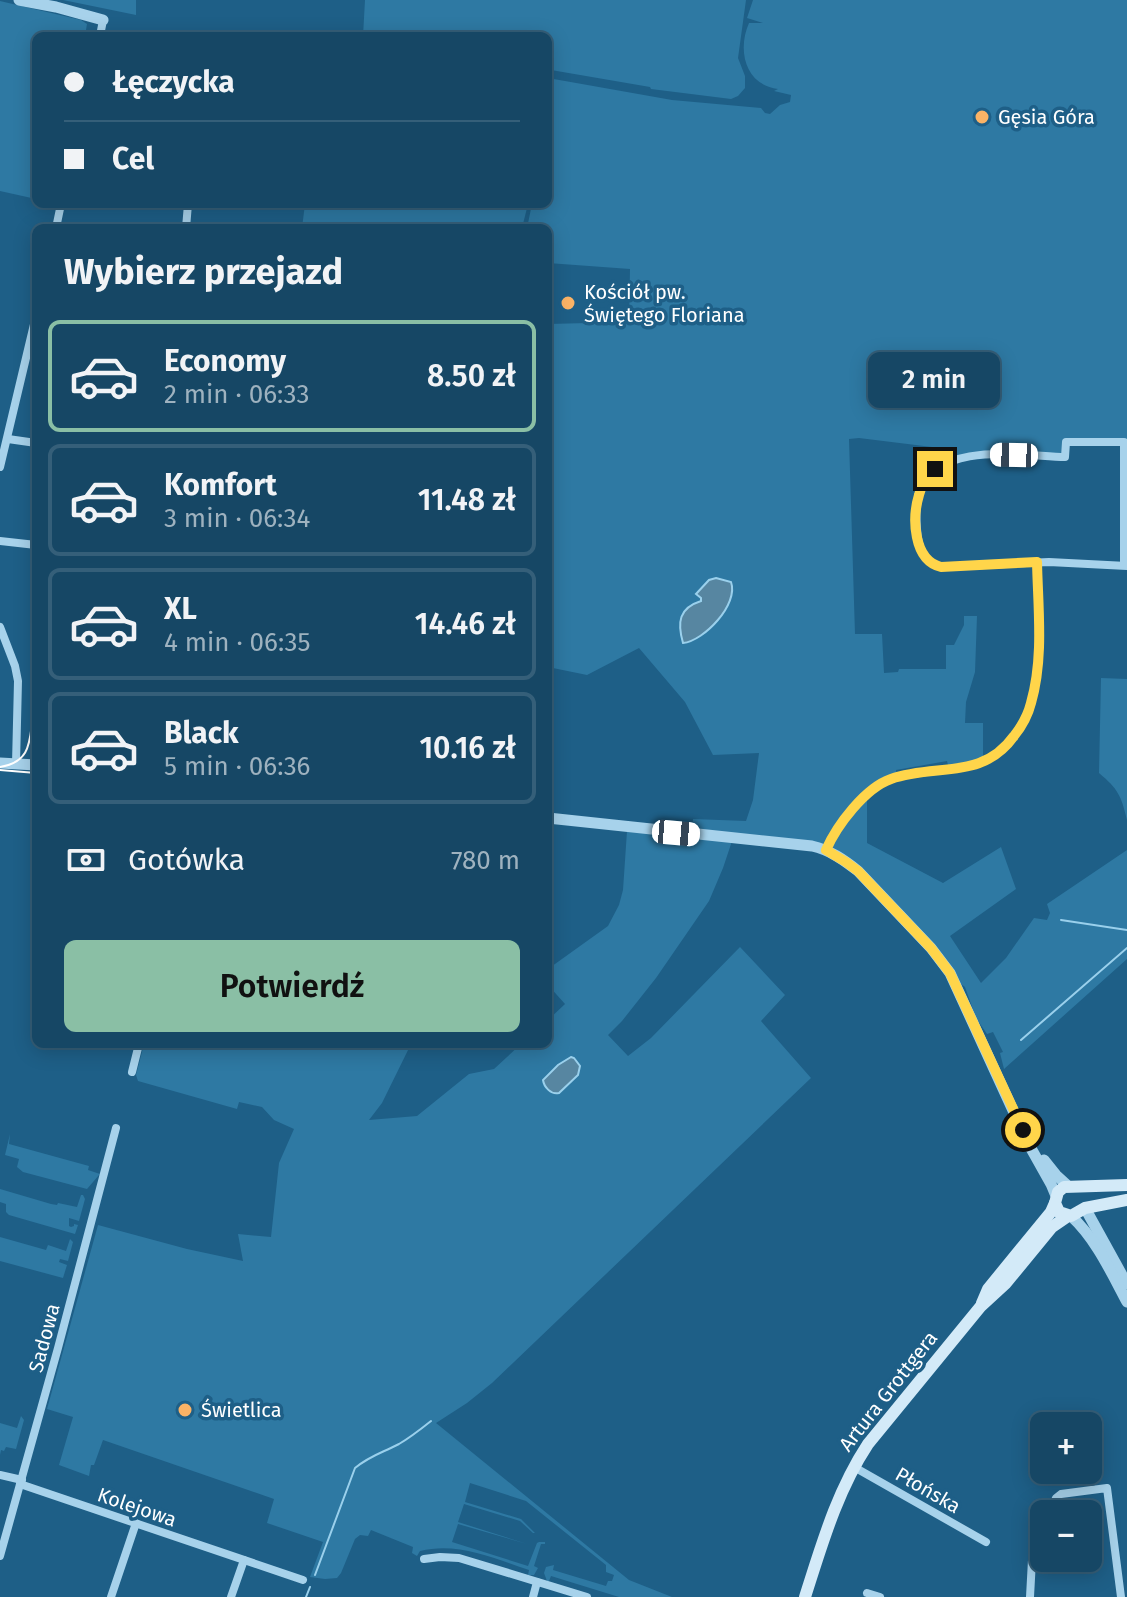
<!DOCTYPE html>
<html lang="pl">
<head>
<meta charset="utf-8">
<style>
  :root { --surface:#164765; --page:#1f4e6b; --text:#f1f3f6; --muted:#9eb2bf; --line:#355f79; --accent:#8abfa5 }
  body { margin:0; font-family:"Fira Sans",sans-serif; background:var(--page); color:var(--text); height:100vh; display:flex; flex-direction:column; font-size:30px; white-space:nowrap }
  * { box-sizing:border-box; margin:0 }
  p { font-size:26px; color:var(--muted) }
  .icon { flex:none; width:44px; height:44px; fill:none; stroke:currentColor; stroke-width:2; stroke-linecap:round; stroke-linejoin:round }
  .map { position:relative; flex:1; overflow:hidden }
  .details { position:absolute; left:32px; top:224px; width:520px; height:824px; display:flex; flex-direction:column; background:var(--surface); border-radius:12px; box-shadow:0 4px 20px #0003,0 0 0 2px var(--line) }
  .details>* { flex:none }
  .top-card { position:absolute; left:32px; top:32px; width:520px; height:176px; border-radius:12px; box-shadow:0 4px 20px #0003,0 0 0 2px var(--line); display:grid; align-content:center; height:176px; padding:0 32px; background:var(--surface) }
  .controls { position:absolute; left:1030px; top:1412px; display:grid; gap:16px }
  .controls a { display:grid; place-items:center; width:72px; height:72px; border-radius:12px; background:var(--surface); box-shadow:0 4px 20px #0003,0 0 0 2px var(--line); font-size:40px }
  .end { position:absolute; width:36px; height:36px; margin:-18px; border:10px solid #ffd54a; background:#111; box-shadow:0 0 0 4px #111 }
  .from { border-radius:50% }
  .bubble { position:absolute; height:56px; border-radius:12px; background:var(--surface); box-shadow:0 4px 20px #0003,0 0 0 2px var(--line); font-size:26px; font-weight:600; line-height:56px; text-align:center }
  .car { position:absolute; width:24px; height:48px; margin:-24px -12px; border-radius:10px; box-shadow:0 0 6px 2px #0007; background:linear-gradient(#fff 24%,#345 0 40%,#fff 0 76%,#345 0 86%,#fff 0) }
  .top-card b { display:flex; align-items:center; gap:28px; height:76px; font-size:30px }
  .top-card b+b { border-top:2px solid var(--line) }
  .top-card i { width:20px; height:20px; background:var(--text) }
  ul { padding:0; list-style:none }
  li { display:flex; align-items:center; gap:24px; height:112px; margin:0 16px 12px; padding:0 16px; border:4px solid var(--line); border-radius:12px }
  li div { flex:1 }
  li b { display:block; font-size:30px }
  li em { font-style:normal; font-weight:600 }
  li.selected { border-color:var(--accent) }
  li>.icon { width:72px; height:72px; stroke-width:1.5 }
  h2 { padding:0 32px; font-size:36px; line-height:96px }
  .pay { display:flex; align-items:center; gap:20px; height:88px; padding:0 32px; font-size:30px }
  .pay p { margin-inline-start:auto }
  .primary-button { display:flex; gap:16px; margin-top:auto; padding:16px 32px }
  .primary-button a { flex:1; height:92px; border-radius:12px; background:var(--accent); color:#111; font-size:32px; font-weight:600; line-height:92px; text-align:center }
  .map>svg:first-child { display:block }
  .green { fill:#2e79a3 }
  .water { fill:#5786a1; stroke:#9ad0ec; stroke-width:2 }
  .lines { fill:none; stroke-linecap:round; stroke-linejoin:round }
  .stream { stroke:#9ad0ec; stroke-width:2 }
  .minor { stroke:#a7d2eb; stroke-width:8 }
  .tertiary { stroke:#a7d2eb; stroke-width:11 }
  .secondary { stroke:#d3eaf8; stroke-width:12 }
  .tram { stroke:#fff; stroke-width:2 }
  .route { stroke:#ffd54a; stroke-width:10 }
  .poi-dot { fill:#fab366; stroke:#1e5f87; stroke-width:3 }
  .labels { text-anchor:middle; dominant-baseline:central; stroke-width:7; stroke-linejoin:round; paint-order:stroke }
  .poi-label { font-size:20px; fill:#fff; stroke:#1e5f87; text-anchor:start }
  .street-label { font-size:20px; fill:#fff; stroke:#1e5f87 }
</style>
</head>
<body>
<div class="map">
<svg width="1127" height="1597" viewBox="0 0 1127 1597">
  <rect width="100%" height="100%" fill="#1e5f87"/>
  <!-- green -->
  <g class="green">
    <polygon points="63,0 136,0 136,15"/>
    <polygon points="365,0 746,0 738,58 745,76 745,88 738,96 731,99 651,89 650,87 551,70 548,69 548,36 363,36"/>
    <path d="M753 0H1127V490L1124 443 1066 442 1065 457 994 455 941 465 940 448 859 438 849 439 855 634H882L884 673 898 672 899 669H946V645H954L964 625V616H977L975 672 966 702 965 723H983V762L949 769 947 761 896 770 897 778 867 795V843L943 883 1001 847 1016 889 950 936 981 983 1006 958 1034 918 1047 920 1050 913 1047 904 1127 850V959L1004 1069 1000 1053 1003 1052 993 1032 987 1034 976 1018 965 987 961 984 840 852 692 832 693 819 746 821 753 800 759 753 713 755 685 702 639 648 587 675 548 667V324L629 322 630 269 548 263V228H527L532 204H548V78L672 100 761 108 765 113 770 114 780 105 790 102 791 95 774 91 778 89C745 85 737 50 749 23H763L747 18Z"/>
    <polygon points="0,1 81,20 87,24 85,36 36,36 36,199 0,191"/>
    <polygon points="305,204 528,204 522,228 302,228"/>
    <path d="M1101 678 1127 679V820C1121 795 1118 789 1099 773Z"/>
    <path d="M627 831 732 841 723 868 709 901 656 978 622 1021 608 1035 628 1056 651 1038 740 947 785 995 761 1021 811 1078 492 1383 467 1403 436 1423 629 1580 672 1597H619L551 1576 549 1581H547L544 1573 546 1567 554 1565 553 1570 606 1586 608 1581H612L614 1575 606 1572V1565L526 1501 470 1483 465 1502 521 1519 535 1533H533L520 1521 464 1504 458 1522 527 1544 458 1524 452 1542 528 1566 537 1543 539 1542H545V1544H541L534 1566 538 1568 534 1575H528L529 1570C493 1558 458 1542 420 1551L417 1556 412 1553 413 1547 371 1530 368 1536 360 1535 355 1539 341 1573 337 1578 325 1579 310 1577 323 1542 267 1523 274 1499 103 1440 94 1465H91L89 1476 59 1465 73 1417 47 1409 98 1225 187 1249 243 1261 238 1234 271 1237 279 1163 294 1129 274 1120 262 1107 239 1102 237 1109 138 1081 136 1075 144 1044H411L382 1103 369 1120 417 1116 469 1074 494 1069 521 1044H548V1020L565 1004 548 985V969L608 926 619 905 623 890Z"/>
    <polygon points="10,1134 9,1144 89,1166 88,1170 100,1174 99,1175 87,1189 23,1172 17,1167 19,1159 5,1155"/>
    <polygon points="0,1189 51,1204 57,1205 58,1203 77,1207 81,1195 83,1195 85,1199 79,1221 69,1218 69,1226 71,1227 74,1226 74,1224 78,1225 75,1234 9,1215 6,1212 6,1204 0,1202"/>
    <polygon points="0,1237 46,1250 48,1245 66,1251 70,1239 73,1242 68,1261 60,1259 59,1262 67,1265 63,1278 0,1261"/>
    <polygon points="21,1416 24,1420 16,1449 6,1447 4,1451 1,1450 0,1455 0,1423 17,1428"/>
  </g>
  <!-- water -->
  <g class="water">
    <path d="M716 578 731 582C739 604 704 641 683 643 677 622 679 608 701 601V598L696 594 709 580Z"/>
    <path d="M571 1057 574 1058 580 1066 578 1075 559 1093C551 1095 544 1087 543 1080L558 1065Z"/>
  </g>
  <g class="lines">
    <!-- stream -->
    <g class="stream">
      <polyline points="1061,920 1127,930"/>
      <polyline points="1021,1040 1127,948"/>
      <path d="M315 1575 355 1468C371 1455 382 1453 399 1444 411 1437 421 1429 431 1421"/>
      <polyline points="306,1597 310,1587"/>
    </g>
    <!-- minor -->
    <g class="minor">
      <polyline points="100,36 103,20"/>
      <polyline points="56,228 61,204"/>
      <polyline points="186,228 188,204"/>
      <polyline points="8,439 36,443"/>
      <polyline points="0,467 36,316"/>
      <polyline points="0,541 36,545"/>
      <path d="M1124 565V442H1066L1065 457C1022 456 938 440 920 492 916 503 916 517 917 529 918 546 922 562 941 567L1049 562 1127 566"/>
      <polyline points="0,627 15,666 18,681 16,764"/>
      <path d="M826 850C837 825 865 788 891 779 932 765 981 778 1011 740 1020 729 1027 717 1031 703 1044 658 1038 608 1037 562"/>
      <polyline points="132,1072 139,1044"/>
      <polyline points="854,1467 986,1542"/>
      <polyline points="0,1475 22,1480"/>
      <polyline points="20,1484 303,1580"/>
      <polyline points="1049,1514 1056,1498 1061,1494 1107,1488 1121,1597"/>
      <polyline points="0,1556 58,1348 116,1128"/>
      <polyline points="424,1559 440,1557 459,1558 587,1597"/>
      <polyline points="867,1593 880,1597"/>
      <polyline points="111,1597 136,1523"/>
      <polyline points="231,1597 244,1560"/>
      <polyline points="533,1597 537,1582"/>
      <polyline points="1030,1597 1032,1560 1044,1528"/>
    </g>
    <!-- tertiary -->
    <g class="tertiary">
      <polyline points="19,0 56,7 103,20"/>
      <polyline points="0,763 36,765"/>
      <path d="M548 818 812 846C830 850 844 860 858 871L931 948 950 973 1028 1143 1051 1184 1056 1196"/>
      <polyline points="1044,1160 1056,1175 1068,1186"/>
      <polyline points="1085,1208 1127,1284"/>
      <path d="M1071 1216C1096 1239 1111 1272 1127 1302"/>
    </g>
    <!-- secondary -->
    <g class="secondary">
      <polyline points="1127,1185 1064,1187 1058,1192 1055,1203 1059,1212 1071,1216 1085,1208 1127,1200"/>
      <polyline points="982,1303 988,1289 1051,1212 1055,1203"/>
      <path d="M805 1597C822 1544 837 1491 868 1444L981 1306 1006 1283 1052 1227 1068 1216"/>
    </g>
    <!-- tram -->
    <g class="tram">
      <path d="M0 767C38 761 27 731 36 704"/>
      <polyline points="0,770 36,773"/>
    </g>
  </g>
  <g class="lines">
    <!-- route -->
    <path class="route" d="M935 469C928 476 921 485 919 495 912 518 913 560 941 567L1037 562C1038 608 1044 658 1031 703 1028 715 1022 726 1014 736 982 781 936 763 891 779 865 788 837 825 826 850L846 862 858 871 931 948 950 973 1023 1130"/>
  </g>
  <!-- markers -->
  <g class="poi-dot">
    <circle cx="982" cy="117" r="8"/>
    <circle cx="568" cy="303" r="8"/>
    <circle cx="185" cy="1410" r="8"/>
  </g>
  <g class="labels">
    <!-- poi labels -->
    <g class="poi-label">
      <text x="998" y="117">Gęsia Góra</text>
      <text x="584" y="292">Kościół pw.<tspan x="584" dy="23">Świętego Floriana</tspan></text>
      <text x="201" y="1410">Świetlica</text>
    </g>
    <!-- street labels -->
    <g class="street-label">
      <text transform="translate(44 1338) rotate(-75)">Sadowa</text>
      <text transform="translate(888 1391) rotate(-52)">Artura Grottgera</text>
      <text transform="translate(928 1490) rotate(30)">Płońska</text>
      <text transform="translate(137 1507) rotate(19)">Kolejowa</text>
    </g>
  </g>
</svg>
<div class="controls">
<a>+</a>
<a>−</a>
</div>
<i class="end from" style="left:1023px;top:1130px"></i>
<i class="end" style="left:935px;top:469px"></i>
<div class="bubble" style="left:868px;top:352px;width:132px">2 min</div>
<i class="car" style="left:1014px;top:455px;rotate:271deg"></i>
<i class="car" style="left:676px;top:833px;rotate:95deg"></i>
<div class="top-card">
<b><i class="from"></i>Łęczycka</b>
<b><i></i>Cel</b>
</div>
<section class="details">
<h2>Wybierz przejazd</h2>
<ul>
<li class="selected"><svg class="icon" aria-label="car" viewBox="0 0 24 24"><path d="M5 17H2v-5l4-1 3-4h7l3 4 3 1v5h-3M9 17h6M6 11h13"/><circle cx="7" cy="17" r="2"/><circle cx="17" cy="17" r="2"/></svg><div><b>Economy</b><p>2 min · 06:33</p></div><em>8.50 zł</em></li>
<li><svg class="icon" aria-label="car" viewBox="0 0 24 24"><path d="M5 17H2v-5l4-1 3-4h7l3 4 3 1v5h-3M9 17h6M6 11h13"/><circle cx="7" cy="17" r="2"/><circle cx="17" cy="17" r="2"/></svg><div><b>Komfort</b><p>3 min · 06:34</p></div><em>11.48 zł</em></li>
<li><svg class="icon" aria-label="car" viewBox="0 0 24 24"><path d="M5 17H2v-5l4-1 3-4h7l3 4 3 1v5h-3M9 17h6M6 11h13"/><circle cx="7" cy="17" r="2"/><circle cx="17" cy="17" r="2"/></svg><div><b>XL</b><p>4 min · 06:35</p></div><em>14.46 zł</em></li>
<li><svg class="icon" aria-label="car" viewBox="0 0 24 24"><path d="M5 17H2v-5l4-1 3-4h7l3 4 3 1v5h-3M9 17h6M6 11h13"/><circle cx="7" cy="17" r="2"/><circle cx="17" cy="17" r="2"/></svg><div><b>Black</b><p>5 min · 06:36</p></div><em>10.16 zł</em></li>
</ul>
<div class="pay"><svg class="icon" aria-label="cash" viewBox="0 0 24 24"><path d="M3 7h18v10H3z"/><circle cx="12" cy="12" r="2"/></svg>Gotówka<p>780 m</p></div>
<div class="primary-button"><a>Potwierdź</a></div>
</section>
</div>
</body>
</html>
